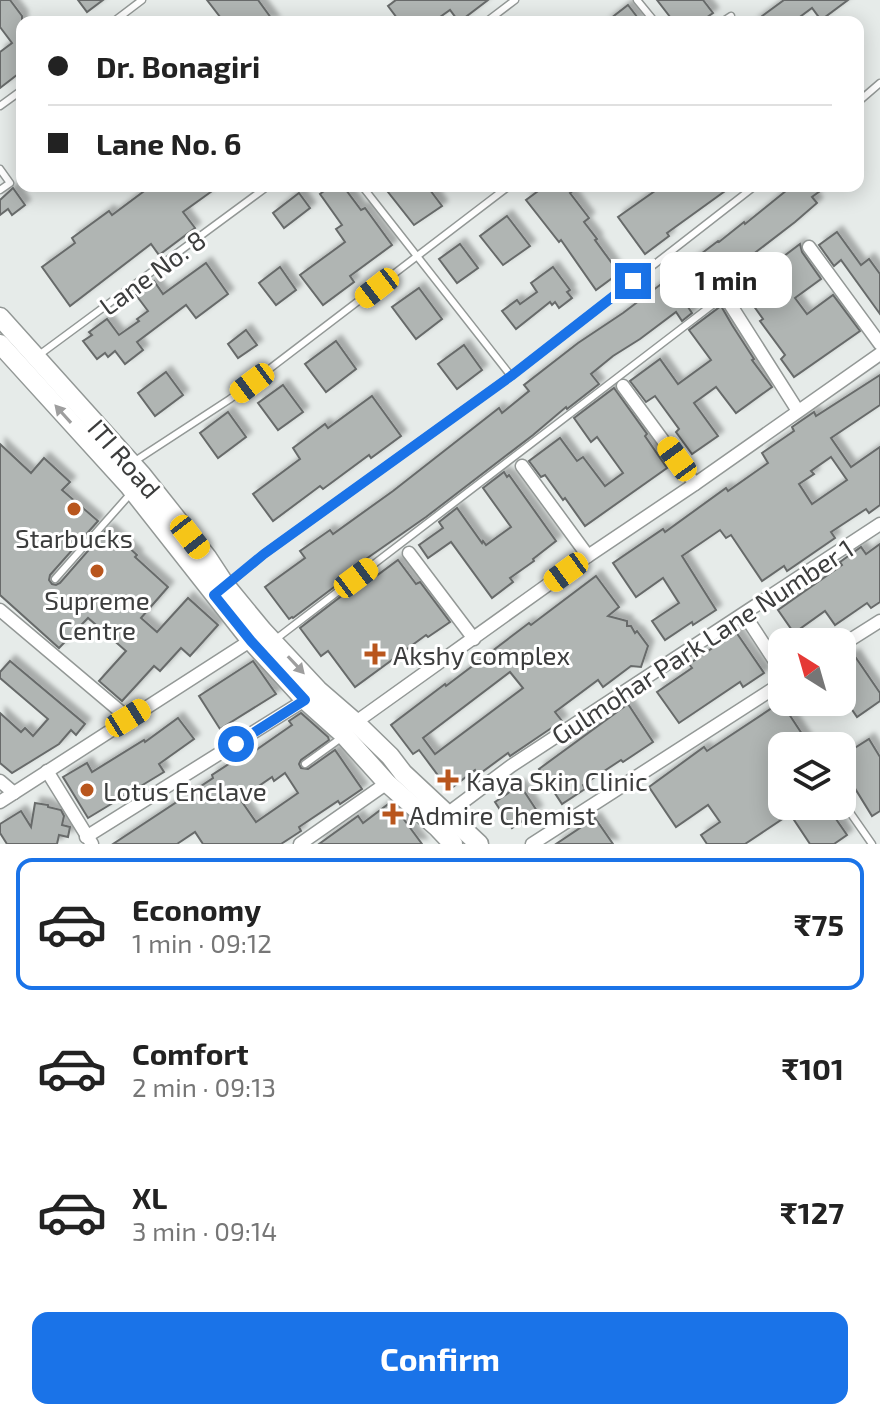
<!DOCTYPE html>
<html lang="en">
<head>
<meta charset="utf-8">
<style>
  :root { --surface:#fff; --page:#f2f2f2; --text:#222; --muted:#767676; --line:#e0e0e0; --accent:#1a73e8 }
  body { margin:0; font-family:"Exo 2",sans-serif; background:var(--page); color:var(--text); height:100vh; display:flex; flex-direction:column; font-size:30px; white-space:nowrap }
  * { box-sizing:border-box; margin:0 }
  p { font-size:26px; color:var(--muted) }
  .icon { flex:none; width:44px; height:44px; fill:none; stroke:currentColor; stroke-width:2; stroke-linecap:round; stroke-linejoin:round }
  .map { position:relative; height:844px; overflow:hidden }
  .details { display:flex; flex-direction:column; background:var(--surface); flex:1 }
  .details>* { flex:none }
  .banner { position:absolute; left:16px; top:16px; width:848px; height:176px; border-radius:16px; box-shadow:0 4px 20px #0003; display:grid; align-content:center; height:176px; padding:0 32px; background:var(--surface) }
  .needle { width:52px; rotate:323deg }
  .tools { position:absolute; left:768px; top:628px; display:grid; gap:16px }
  .tools a { display:grid; place-items:center; width:88px; height:88px; border-radius:16px; background:var(--surface); box-shadow:0 4px 20px #0003; font-size:40px }
  .end { position:absolute; width:36px; height:36px; margin:-18px; border:10px solid #1a73e8; background:#fff; box-shadow:0 0 0 4px #fff }
  .from { border-radius:50% }
  .bubble { position:absolute; height:56px; border-radius:16px; background:var(--surface); box-shadow:0 4px 20px #0003; font-size:26px; font-weight:700; line-height:56px; text-align:center }
  .car { position:absolute; width:24px; height:48px; margin:-24px -12px; border-radius:10px; box-shadow:0 0 6px 2px #0007; background:linear-gradient(#f5c518 24%,#345 0 40%,#f5c518 0 76%,#345 0 86%,#f5c518 0) }
  .banner b { display:flex; align-items:center; gap:28px; height:76px; font-size:30px }
  .banner b+b { border-top:2px solid var(--line) }
  .banner i { width:20px; height:20px; background:var(--text) }
  ul { padding:14px 0 0; list-style:none }
  li { display:flex; align-items:center; gap:24px; height:132px; margin:0 16px 12px; padding:0 16px; border:4px solid transparent; border-radius:16px }
  li div { flex:1 }
  li b { display:block; font-size:30px }
  li em { font-style:normal; font-weight:700 }
  li.active { border-color:var(--accent) }
  li>.icon { width:72px; height:72px; stroke-width:1.5 }
  .action { display:flex; gap:16px; margin-top:auto; padding:16px 32px }
  .action a { flex:1; height:92px; border-radius:16px; background:var(--accent); color:#fff; font-size:32px; font-weight:700; line-height:92px; text-align:center }
  .map>svg:first-child { display:block }
  .building { fill:#b0b5b3; stroke:#676b6a; stroke-width:2; fill-rule:evenodd; filter:url(#shadow) }
  .lines { fill:none; stroke-linecap:round; stroke-linejoin:round }
  .service-casing { stroke:#939896; stroke-width:9 }
  .minor-casing { stroke:#939896; stroke-width:15 }
  .secondary-casing { stroke:#939896; stroke-width:21 }
  .service { stroke:#fff; stroke-width:6 }
  .minor { stroke:#fff; stroke-width:12 }
  .secondary { stroke:#fff; stroke-width:18 }
  .oneway { fill:#9e9e9e }
  .route { stroke:#1a73e8; stroke-width:10 }
  .poi-dot { fill:#b9561d; stroke:#fff; stroke-width:3 }
  .labels { text-anchor:middle; dominant-baseline:central; stroke-width:6; stroke-linejoin:round; paint-order:stroke }
  .street-label { font-size:26px; fill:#3c3d3d; stroke:#fff }
  .poi-label { font-size:26px; fill:#3c3d3d; stroke:#fff; text-anchor:start }
</style>
</head>
<body>
<div class="map">
<svg width="880" height="844" viewBox="0 0 880 844">
  <defs>
    <filter id="shadow"><feDropShadow dx="5.5" dy="-5.5" stdDeviation="2" flood-color="#0004"/></filter>
  </defs>
  <rect width="100%" height="100%" fill="#e6ebe9"/>
  <!-- building -->
  <g class="building">
    <polygon points="0,0 10,0 22,16 22,71 0,88 0,52 12,43 0,27"/>
    <polygon points="78,0 103,0 87,12"/>
    <polygon points="207,0 258,0 274,22 224,22"/>
    <polygon points="396,0 488,0 459,22 450,10 433,22 400,22 388,6"/>
    <polygon points="657,0 703,0 713,13 700,22 674,22"/>
    <polygon points="784,0 848,0 821,20 812,8 793,22 754,22"/>
    <polygon points="628,5 641,22 606,22"/>
    <polygon points="151,186 219,186 183,212 195,228 159,255 151,244 70,306 42,267 75,243 72,238 109,211 112,215"/>
    <polygon points="331,186 343,186 361,210 365,208 392,245 350,276 354,282 323,305 300,275 345,242 336,229 342,225 320,194"/>
    <polygon points="397,186 427,186 442,206 414,225 388,192"/>
    <polygon points="545,186 580,186 570,193 589,218 584,222 597,239 595,240 619,273 596,290 561,240 559,242 526,200"/>
    <polygon points="662,186 732,186 667,233 669,236 645,254 618,217"/>
    <polygon points="792,186 827,186 812,197 817,203 795,222 743,262 741,260 708,287 710,290 688,307 692,313 682,321 676,312 640,339 613,356 591,374 599,384 567,409 566,407 533,435 426,517 356,566 358,569 293,618 292,617 289,619 265,587 305,558 300,551 330,530 333,534 393,491 499,408 502,413 529,391 524,385 578,343 623,313 718,241 719,242 744,222 745,224"/>
    <polygon points="13,188 25,205 12,215 8,209 0,215 0,200"/>
    <polygon points="299,193 310,208 284,228 273,213"/>
    <polygon points="507,216 530,246 503,265 480,236"/>
    <polygon points="837,232 861,265 869,259 880,274 880,314 841,260 834,266 819,245"/>
    <polygon points="460,244 478,268 457,283 439,259"/>
    <polygon points="800,244 802,252 821,279 795,298 807,314 833,295 860,331 794,377 781,359 785,355 760,321 763,319 743,291 743,287"/>
    <polygon points="206,263 228,294 196,318 186,305 137,342 143,350 125,364 115,351 108,357 105,353 97,359 83,341 92,335 89,332 107,319 119,335 139,321 137,319 148,311 136,295 154,281 163,294"/>
    <polygon points="280,267 296,290 276,305 259,283"/>
    <polygon points="553,267 570,290 567,292 572,298 559,308 555,302 552,305 550,302 516,329 502,311 517,300 520,304 537,292 531,283"/>
    <polygon points="419,288 442,319 416,339 392,307"/>
    <polygon points="721,306 732,325 754,359 752,360 772,387 736,413 716,387 694,403 718,436 692,454 676,432 679,429 655,396 646,402 630,381 660,359 678,384 711,360 689,330"/>
    <polygon points="246,330 257,345 238,358 228,344"/>
    <polygon points="336,341 356,369 326,392 305,364"/>
    <polygon points="464,345 482,370 457,389 438,364"/>
    <polygon points="166,372 183,395 155,416 138,393"/>
    <path d="M880 375V405L831 438 851 467 880 447V505L869 513 866 509 831 532 835 538 787 571 784 566 762 581 731 535 726 538 720 530 682 556 716 610 693 625 692 622 665 640 652 621 679 603 663 578 636 597 613 563 663 529 665 532 726 488 728 491 768 463 762 453 794 431 792 427 814 412 816 416ZM831 457 847 480 812 504 799 484 814 474 811 471Z"/>
    <polygon points="283,385 303,412 278,430 258,403"/>
    <polygon points="614,388 647,434 645,436 667,468 585,526 565,498 563,500 545,475 541,477 529,461 560,438 577,461 583,457 605,486 623,473 597,437 591,442 574,418"/>
    <polygon points="372,396 401,436 371,458 369,455 323,489 320,486 273,521 253,494 300,459 293,448 325,424 328,428"/>
    <polygon points="228,412 246,437 218,458 200,433"/>
    <polygon points="0,444 31,473 44,458 70,482 62,490 98,521 50,575 49,580 52,584 56,585 60,583 107,529 111,531 137,555 135,557 168,587 141,618 157,632 188,598 218,625 190,656 181,648 160,671 154,666 122,701 99,681 126,651 88,618 59,648 0,595"/>
    <polygon points="504,472 507,477 509,475 556,541 533,559 534,561 510,578 513,582 492,598 451,542 428,558 419,545 443,528 439,522 457,508 482,543 483,541 486,545 511,527 483,488"/>
    <polygon points="880,544 880,602 871,608 867,603 835,625 825,611 794,633 778,610 842,565 840,562 861,547 866,554"/>
    <polygon points="398,560 416,584 420,582 450,622 428,637 426,635 355,687 328,651 321,656 300,628 365,578 368,582"/>
    <path d="M596 576 619 607 608 616 627 621V626H631L635 633 637 631 648 646 641 667 631 666 603 687 598 680 555 712 562 721 547 731 510 756 508 753 478 775 475 770 449 790 419 750 413 754 391 725 445 684 446 686 529 623 531 625ZM510 672 523 688 435 754 423 738Z"/>
    <polygon points="736,632 764,673 743,687 740,682 679,723 657,692 692,668 689,664"/>
    <polygon points="854,655 880,693 880,701 857,717 842,695 842,663"/>
    <polygon points="10,661 85,724 76,735 71,730 59,744 12,773 0,763 0,713 21,732 25,728 33,736 48,719 0,678 0,672"/>
    <polygon points="253,661 276,694 220,729 199,696"/>
    <polygon points="781,702 810,746 782,746 782,806 827,806 847,835 834,844 810,844 790,814 745,844 707,844 701,835 720,822 708,805 676,827 649,787 704,747 707,751"/>
    <polygon points="628,704 653,742 623,762 621,760 583,785 585,789 562,804 539,769"/>
    <path d="M301 713 328 737 329 740 301 760 299 764 301 768 308 769 335 750 362 789 340 804 338 801 299 827 301 831 281 844H203L195 832 177 844H113L213 778 212 775 241 756 243 759 292 725 289 721ZM285 773 298 793 256 822 240 799 272 777 274 781Z"/>
    <polygon points="178,718 194,739 159,764 164,772 88,818 63,777 87,763 92,772 144,740 145,742"/>
    <polygon points="869,739 880,757 880,811 872,816 851,782 842,788 842,756"/>
    <polygon points="520,785 537,811 512,828 495,802"/>
    <polygon points="391,802 422,844 319,844 358,816 363,823"/>
    <polygon points="35,803 48,805 48,807 61,810 64,816 62,825 70,827 68,837 59,835 57,844 7,844 0,833 0,824 21,811 31,827"/>
    <polygon points="595,818 613,844 556,844"/>
  </g>
  <g class="lines">
    <!-- service casing -->
    <g class="service-casing">
      <g id="service">
        <polyline points="637,0 655,22"/>
        <polyline points="113,22 142,0"/>
        <polyline points="486,22 515,0"/>
        <polyline points="722,22 731,16"/>
        <polyline points="858,102 880,83"/>
        <polyline points="0,106 22,90"/>
        <polyline points="0,169 10,183 0,190"/>
        <polyline points="362,186 511,376"/>
        <polyline points="39,355 268,186"/>
        <polyline points="135,461 230,399 509,186"/>
        <polyline points="55,579 132,492"/>
        <polyline points="228,584 264,554 511,376 755,186"/>
        <polyline points="276,639 720,299"/>
        <polyline points="305,764 341,738"/>
        <polyline points="842,801 872,844"/>
      </g>
    </g>
    <!-- minor casing -->
    <g class="minor-casing">
      <g id="minor">
        <polyline points="809,247 880,344"/>
        <polyline points="730,304 798,411"/>
        <polyline points="623,386 695,484"/>
        <polyline points="522,466 588,556"/>
        <polyline points="409,553 474,639"/>
        <polyline points="0,610 128,718"/>
        <polyline points="744,614 782,672"/>
        <polyline points="842,645 880,621"/>
        <polyline points="349,727 588,556 695,484 880,354"/>
        <polyline points="47,771 92,844"/>
        <polyline points="0,781 14,793"/>
        <polyline points="0,802 256,637"/>
        <polyline points="447,814 511,766 880,524"/>
        <polyline points="86,837 305,700"/>
        <polyline points="300,844 387,783"/>
        <polyline points="532,844 782,683"/>
      </g>
    </g>
    <!-- secondary casing -->
    <g class="secondary-casing">
      <g id="secondary">
        <polyline points="0,317 142,475 207,557 226,586 263,631 318,690 355,722 390,756 403,773 479,844"/>
        <polyline points="0,344 129,486 251,641 305,700 342,733 387,783 438,828 453,844"/>
      </g>
    </g>
    <!-- service -->
    <use href="#service" class="service"/>
    <!-- minor -->
    <use href="#minor" class="minor"/>
    <!-- secondary -->
    <use href="#secondary" class="secondary"/>
  </g>
  <!-- one-way arrows -->
  <defs><path id="oneway-solid" d="M-6-.8H1V-3.2L6.5 0L1 3.2V.8H-6Z" transform="scale(2)"/></defs>
  <g class="oneway">
    <use href="#oneway-solid" transform="translate(63 414) rotate(-132)"/>
    <use href="#oneway-solid" transform="translate(296 665) rotate(47)"/>
  </g>
  <g class="lines">
    <!-- route -->
    <polyline class="route" points="236,744 305,700 251,641 214,595 264,554 511,376 633,281"/>
  </g>
  <!-- markers -->
  <g class="poi-dot">
    <circle cx="74" cy="509" r="8"/>
    <circle cx="97" cy="571" r="8"/>
    <path d="M371 642h8v8h8v8h-8v8h-8v-8h-8v-8h8z"/>
    <path d="M444 768h8v8h8v8h-8v8h-8v-8h-8v-8h8z"/>
    <circle cx="87" cy="790" r="8"/>
    <path d="M389 802h8v8h8v8h-8v8h-8v-8h-8v-8h8z"/>
  </g>
  <g class="labels">
    <!-- street labels -->
    <g class="street-label">
      <text transform="translate(152 272) rotate(-36)">Lane No. 8</text>
      <text transform="translate(125 458) rotate(49)">ITI Road</text>
      <text transform="translate(702 641) rotate(-33)">Gulmohar Park Lane Number 1</text>
    </g>
    <!-- poi labels -->
    <g class="poi-label">
      <text x="74" y="537" text-anchor="middle">Starbucks</text>
      <text x="97" y="599" text-anchor="middle">Supreme<tspan x="97" dy="30">Centre</tspan></text>
      <text x="393" y="654">Akshy complex</text>
      <text x="466" y="780">Kaya Skin Clinic</text>
      <text x="103" y="790">Lotus Enclave</text>
      <text x="409" y="814">Admire Chemist</text>
    </g>
  </g>
</svg>
<div class="tools">
<a><svg class="needle" viewBox="-14 -14 28 28"><path d="M0-13l5 13h-10z" fill="#e53935"/><path d="M0 13l5-13h-10z" fill="#767676"/></svg></a>
<a><svg class="icon" aria-label="layers" viewBox="0 0 24 24"><path d="M12 4l9 5-9 5-9-5zM3 14l9 5 9-5"/></svg></a>
</div>
<i class="end from" style="left:236px;top:744px"></i>
<i class="end" style="left:633px;top:281px"></i>
<div class="bubble" style="left:660px;top:252px;width:132px">1 min</div>
<i class="car" style="left:377px;top:288px;rotate:232deg"></i>
<i class="car" style="left:252px;top:383px;rotate:233deg"></i>
<i class="car" style="left:677px;top:459px;rotate:324deg"></i>
<i class="car" style="left:190px;top:537px;rotate:142deg"></i>
<i class="car" style="left:566px;top:572px;rotate:234deg"></i>
<i class="car" style="left:356px;top:578px;rotate:53deg"></i>
<i class="car" style="left:128px;top:718px;rotate:58deg"></i>
<div class="banner">
<b><i class="from"></i>Dr. Bonagiri</b>
<b><i></i>Lane No. 6</b>
</div>
</div>
<section class="details">
<ul>
<li class="active"><svg class="icon" aria-label="car" viewBox="0 0 24 24"><path d="M5 17H2v-5l4-1 3-4h7l3 4 3 1v5h-3M9 17h6M6 11h13"/><circle cx="7" cy="17" r="2"/><circle cx="17" cy="17" r="2"/></svg><div><b>Economy</b><p>1 min · 09:12</p></div><em>₹75</em></li>
<li><svg class="icon" aria-label="car" viewBox="0 0 24 24"><path d="M5 17H2v-5l4-1 3-4h7l3 4 3 1v5h-3M9 17h6M6 11h13"/><circle cx="7" cy="17" r="2"/><circle cx="17" cy="17" r="2"/></svg><div><b>Comfort</b><p>2 min · 09:13</p></div><em>₹101</em></li>
<li><svg class="icon" aria-label="car" viewBox="0 0 24 24"><path d="M5 17H2v-5l4-1 3-4h7l3 4 3 1v5h-3M9 17h6M6 11h13"/><circle cx="7" cy="17" r="2"/><circle cx="17" cy="17" r="2"/></svg><div><b>XL</b><p>3 min · 09:14</p></div><em>₹127</em></li>
</ul>
<div class="action"><a>Confirm</a></div>
</section>
</body>
</html>
